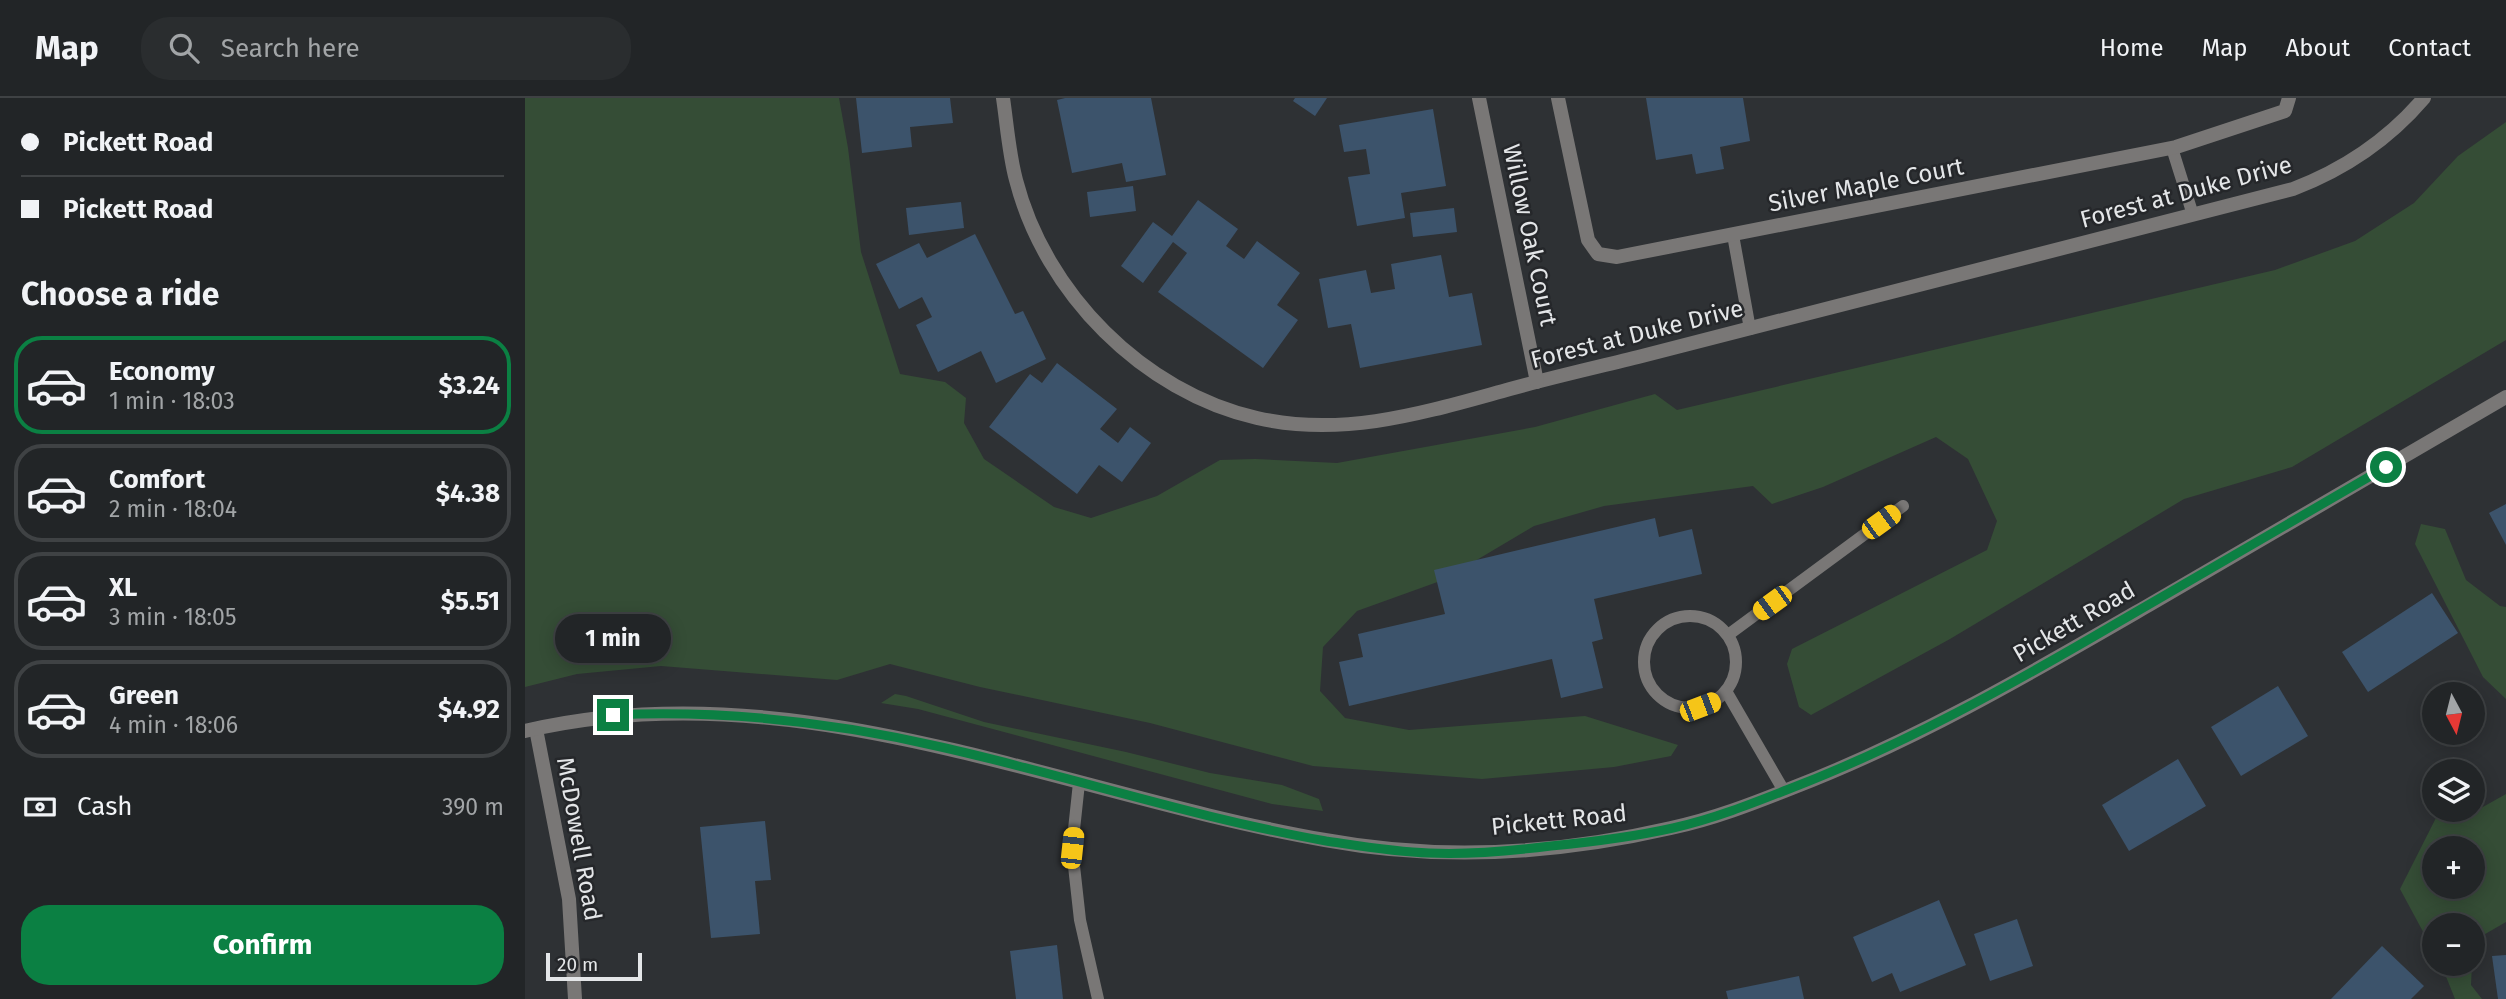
<!DOCTYPE html>
<html lang="en">
<head>
<meta charset="utf-8">
<style>
  :root { --surface:#222527; --page:#2a2d2f; --text:#f1f3f6; --muted:#a2a5a7; --line:#3f4244; --accent:#0b8043 }
  body { margin:0; font-family:"Fira Sans",sans-serif; background:var(--page); color:var(--text); height:100vh; display:flex; flex-direction:column; font-size:26px; white-space:nowrap }
  * { box-sizing:border-box; margin:0 }
  p { font-size:23px; color:var(--muted) }
  .icon { flex:none; width:38px; height:38px; fill:none; stroke:currentColor; stroke-width:2; stroke-linecap:round; stroke-linejoin:round }
  .map { position:relative; flex:1; overflow:hidden }
  .sheet { display:flex; flex-direction:column; background:var(--surface); width:525px }
  .sheet>* { flex:none }
  .banner { display:grid; align-content:center; height:154px; padding:0 21px; background:var(--surface) }
  .needle { width:46px; rotate:173deg }
  .tools { position:absolute; left:1897px; top:584px; display:grid; gap:14px }
  .tools a { display:grid; place-items:center; width:63px; height:63px; border-radius:50%; background:var(--surface); box-shadow:0 4px 18px #0003,0 0 0 2px var(--line); font-size:35px }
  .scale { position:absolute; left:21px; bottom:18px; width:96px; box-sizing:border-box; padding-left:7px; border:4px solid #e4e6e8; border-top:0; font-size:19px; line-height:24px; white-space:nowrap; color:#e4e6e8; -webkit-text-stroke:5px #25272a; paint-order:stroke }
  .end { position:absolute; width:32px; height:32px; margin:-16px; border:9px solid #0b8043; background:#fff; box-shadow:0 0 0 4px #fff }
  .from { border-radius:50% }
  .bubble { position:absolute; height:49px; border-radius:24px; background:var(--surface); box-shadow:0 4px 18px #0003,0 0 0 2px var(--line); font-size:23px; font-weight:700; line-height:49px; text-align:center }
  .car { position:absolute; width:21px; height:42px; margin:-21px -10px; border-radius:9px; box-shadow:0 0 5px 2px #0007; background:linear-gradient(#f5c518 24%,#345 0 40%,#f5c518 0 76%,#345 0 86%,#f5c518 0) }
  .banner b { display:flex; align-items:center; gap:24px; height:66px; font-size:26px }
  .banner b+b { border-top:2px solid var(--line) }
  .banner i { width:18px; height:18px; background:var(--text) }
  ul { padding:0; list-style:none }
  li { display:flex; align-items:center; gap:21px; height:98px; margin:0 14px 10px; padding:0 7px; border:4px solid var(--line); border-radius:28px }
  li div { flex:1 }
  li b { display:block; font-size:26px }
  li em { font-style:normal; font-weight:700 }
  li.selected { border-color:var(--accent) }
  li>.icon { width:63px; height:63px; stroke-width:1.5 }
  h2 { padding:0 21px; font-size:32px; line-height:84px }
  .pay { display:flex; align-items:center; gap:18px; height:77px; padding:0 21px; font-size:26px }
  .pay p { margin-inline-start:auto }
  .primary-button { display:flex; gap:14px; margin-top:auto; padding:14px 21px }
  .primary-button a { flex:1; height:80px; border-radius:28px; background:var(--accent); color:#fff; font-size:28px; font-weight:700; line-height:80px; text-align:center }
  header { display:flex; align-items:center; gap:42px; box-sizing:border-box; height:98px; padding:0 35px; background:var(--surface); border-bottom:2px solid var(--line) }
  header strong { font-size:33px }
  nav { display:flex; gap:38px; margin-inline-start:auto; font-size:24px }
  .search { width:490px; height:63px; background:var(--page); display:flex; align-items:center; gap:18px; box-sizing:border-box; padding:0 24px; border-radius:28px; color:var(--muted); font-size:26px }
  main { display:flex; flex:1; min-height:0 }
  .map>svg:first-child { display:block }
  .green { fill:#354d36; fill-rule:evenodd }
  .building { fill:#3c536b }
  .lines { fill:none; stroke-linecap:round; stroke-linejoin:round }
  .service { stroke:#797776; stroke-width:12 }
  .minor { stroke:#797776; stroke-width:14 }
  .tertiary { stroke:#797776; stroke-width:14 }
  .route { stroke:#0b8043; stroke-width:9 }
  .labels { text-anchor:middle; dominant-baseline:central; stroke-width:5; stroke-linejoin:round; paint-order:stroke }
  .street-label { font-size:24px; fill:#e4e6e8; stroke:#25272a }
</style>
</head>
<body>
<header>
<strong>Map</strong>
<div class="search"><svg class="icon" aria-label="search" viewBox="0 0 24 24"><circle cx="10" cy="10" r="6"/><path d="M15 15l6 6"/></svg>Search here</div>
<nav><a>Home</a><a>Map</a><a>About</a><a>Contact</a></nav>
</header>
<main>
<section class="sheet">
<div class="banner">
<b><i class="from"></i>Pickett Road</b>
<b><i></i>Pickett Road</b>
</div>
<h2>Choose a ride</h2>
<ul>
<li class="selected"><svg class="icon" aria-label="car" viewBox="0 0 24 24"><path d="M5 17H2v-5l4-1 3-4h7l3 4 3 1v5h-3M9 17h6M6 11h13"/><circle cx="7" cy="17" r="2"/><circle cx="17" cy="17" r="2"/></svg><div><b>Economy</b><p>1 min · 18:03</p></div><em>$3.24</em></li>
<li><svg class="icon" aria-label="car" viewBox="0 0 24 24"><path d="M5 17H2v-5l4-1 3-4h7l3 4 3 1v5h-3M9 17h6M6 11h13"/><circle cx="7" cy="17" r="2"/><circle cx="17" cy="17" r="2"/></svg><div><b>Comfort</b><p>2 min · 18:04</p></div><em>$4.38</em></li>
<li><svg class="icon" aria-label="car" viewBox="0 0 24 24"><path d="M5 17H2v-5l4-1 3-4h7l3 4 3 1v5h-3M9 17h6M6 11h13"/><circle cx="7" cy="17" r="2"/><circle cx="17" cy="17" r="2"/></svg><div><b>XL</b><p>3 min · 18:05</p></div><em>$5.51</em></li>
<li><svg class="icon" aria-label="car" viewBox="0 0 24 24"><path d="M5 17H2v-5l4-1 3-4h7l3 4 3 1v5h-3M9 17h6M6 11h13"/><circle cx="7" cy="17" r="2"/><circle cx="17" cy="17" r="2"/></svg><div><b>Green</b><p>4 min · 18:06</p></div><em>$4.92</em></li>
</ul>
<div class="pay"><svg class="icon" aria-label="cash" viewBox="0 0 24 24"><path d="M3 7h18v10H3z"/><circle cx="12" cy="12" r="2"/></svg>Cash<p>390 m</p></div>
<div class="primary-button"><a>Confirm</a></div>
</section>
<div class="map">
<svg width="1981" height="901" viewBox="0 0 1981 901">
  <rect width="100%" height="100%" fill="#2e3134"/>
  <!-- green -->
  <g class="green">
    <polygon points="0,0 314,0 323,50 336,154 375,276 420,284 441,300 439,325 459,361 529,409 566,420 632,398 695,362 730,361 812,365 1010,329 1130,296 1152,312 1750,172 1830,143 1889,105 1933,58 1981,24 1981,242 1767,369 1659,401 1425,541 1286,617 1274,609 1262,566 1267,551 1462,452 1472,423 1443,361 1411,339 1298,389 1247,406 1228,388 1079,408 1009,428 918,482 832,513 798,549 795,593 820,620 884,632 1060,618 1153,647 1146,658 1089,669 957,681 788,668 625,625 455,589 365,566 312,582 136,568 52,576 0,589"/>
    <polygon points="1896,426 1920,431 1941,482 1975,508 1981,509 1981,601 1958,579 1890,446"/>
    <polygon points="370,596 381,598 459,624 601,654 685,675 757,687 794,701 798,713 747,706 393,611 356,605"/>
    <path d="M1981 696V824L1948 843V848V828H1909V854L1875 791 1915 712H1948V706L1956 710ZM1909 751H1948V789H1909Z"/>
    <polygon points="1916,866 1947,866 1946,887 1957,901 1930,901"/>
  </g>
  <!-- building -->
  <g class="building">
    <polygon points="331,0 425,0 428,25 385,29 387,49 337,55"/>
    <polygon points="540,0 626,0 641,77 601,84 597,65 547,75 532,2"/>
    <polygon points="770,0 802,0 790,18 768,3"/>
    <polygon points="1121,0 1218,0 1225,43 1195,49 1199,71 1171,76 1167,56 1131,62"/>
    <polygon points="908,11 921,88 876,95 880,120 832,128 823,79 845,76 841,51 819,54 814,27"/>
    <polygon points="608,88 611,113 565,119 562,94"/>
    <polygon points="673,102 713,131 701,148 719,161 732,143 775,175 752,207 773,222 738,270 633,194 662,155 648,144 618,185 596,168 628,124 647,138"/>
    <polygon points="436,104 439,130 384,137 381,110"/>
    <polygon points="929,110 932,134 888,139 885,115"/>
    <polygon points="450,136 490,216 498,213 521,261 471,285 456,253 413,274 391,227 407,219 397,199 374,211 351,166 394,145 402,160"/>
    <polygon points="916,157 924,199 947,195 957,247 835,270 826,226 803,230 794,181 841,172 846,195 870,191 866,166"/>
    <polygon points="532,265 592,311 575,331 593,345 605,329 626,345 597,384 574,367 552,396 464,329 505,276 517,285"/>
    <polygon points="1981,406 1981,447 1964,415"/>
    <polygon points="1130,420 1134,439 1167,431 1177,476 1069,501 1078,541 1067,544 1078,590 1036,600 1027,561 824,608 814,564 838,559 833,536 920,516 909,472"/>
    <polygon points="1907,495 1933,535 1843,594 1817,554"/>
    <polygon points="1753,588 1783,638 1716,678 1686,629"/>
    <polygon points="1653,661 1681,708 1604,753 1577,707"/>
    <polygon points="240,723 246,782 230,783 235,836 186,840 175,729"/>
    <polygon points="1414,802 1441,867 1375,894 1367,875 1347,884 1328,839"/>
    <polygon points="1492,821 1508,868 1465,883 1449,836"/>
    <polygon points="532,847 538,901 491,901 485,853"/>
    <polygon points="1857,848 1899,888 1886,901 1806,901"/>
    <polygon points="1981,857 1981,901 1973,901 1967,858"/>
    <polygon points="1274,878 1279,901 1203,901 1201,893"/>
  </g>
  <g class="lines">
    <!-- service -->
    <g class="service">
      <polyline points="1647,50 1668,117"/>
      <polyline points="1208,137 1225,231"/>
      <circle cx="1165" cy="564" r="46"/>
      <polyline points="1203,537 1378,408"/>
      <polyline points="1201,593 1259,693"/>
      <polyline points="554,685 547,750 555,822 573,901"/>
    </g>
    <!-- minor -->
    <g class="minor">
      <path d="M478 0C482 27 484 56 491 82 520 195 618 294 732 320 820 340 901 314 985 291 1028 279 1073 269 1117 258 1334 203 1551 147 1768 91 1818 72 1864 41 1899 0"/>
      <polyline points="954,0 1012,284"/>
      <polyline points="1033,0 1063,142 1073,156 1092,159 1651,49 1760,13 1764,0"/>
      <polyline points="11,631 44,801 50,901"/>
    </g>
    <!-- tertiary -->
    <path class="tertiary" d="M0 633C271 569 536 696 800 742 914 763 1033 756 1146 730 1188 721 1227 706 1267 690 1392 642 1508 574 1624 507 1743 438 1862 368 1981 299"/>
  </g>
  <g class="lines">
    <!-- route -->
    <path class="route" d="M88 617C198 612 309 624 416 649 545 678 670 720 801 743 835 748 870 754 904 755 944 757 986 753 1026 748 1067 744 1108 739 1148 730 1188 721 1226 706 1264 691 1379 647 1486 587 1592 525 1682 473 1772 421 1861 369"/>
  </g>
  <g class="labels">
    <!-- street labels -->
    <g class="street-label">
      <text transform="translate(1341 87) rotate(-11)">Silver Maple Court</text>
      <text transform="translate(1661 94) rotate(-15)">Forest at Duke Drive</text>
      <text transform="translate(1005 137) rotate(78)">Willow Oak Court</text>
      <text transform="translate(1112 236) rotate(-14)">Forest at Duke Drive</text>
      <text transform="translate(1549 524) rotate(-30)">Pickett Road</text>
      <text transform="translate(1034 722) rotate(-6)">Pickett Road</text>
      <text transform="translate(54 741) rotate(80)">McDowell Road</text>
    </g>
  </g>
</svg>
<div class="tools">
<a><svg class="needle" viewBox="-14 -14 28 28"><path d="M0-13l5 13h-10z" fill="#e53935"/><path d="M0 13l5-13h-10z" fill="#a2a5a7"/></svg></a>
<a><svg class="icon" aria-label="layers" viewBox="0 0 24 24"><path d="M12 4l9 5-9 5-9-5zM3 14l9 5 9-5"/></svg></a>
<a>+</a>
<a>−</a>
</div>
<div class="scale">20 m</div>
<i class="end from" style="left:1861px;top:369px"></i>
<i class="end" style="left:88px;top:617px"></i>
<div class="bubble" style="left:30px;top:516px;width:116px">1 min</div>
<i class="car" style="left:1356px;top:424px;rotate:54deg"></i>
<i class="car" style="left:1247px;top:505px;rotate:234deg"></i>
<i class="car" style="left:1175px;top:609px;rotate:69deg"></i>
<i class="car" style="left:547px;top:750px;rotate:6deg"></i>
</div>
</main>
</body>
</html>
